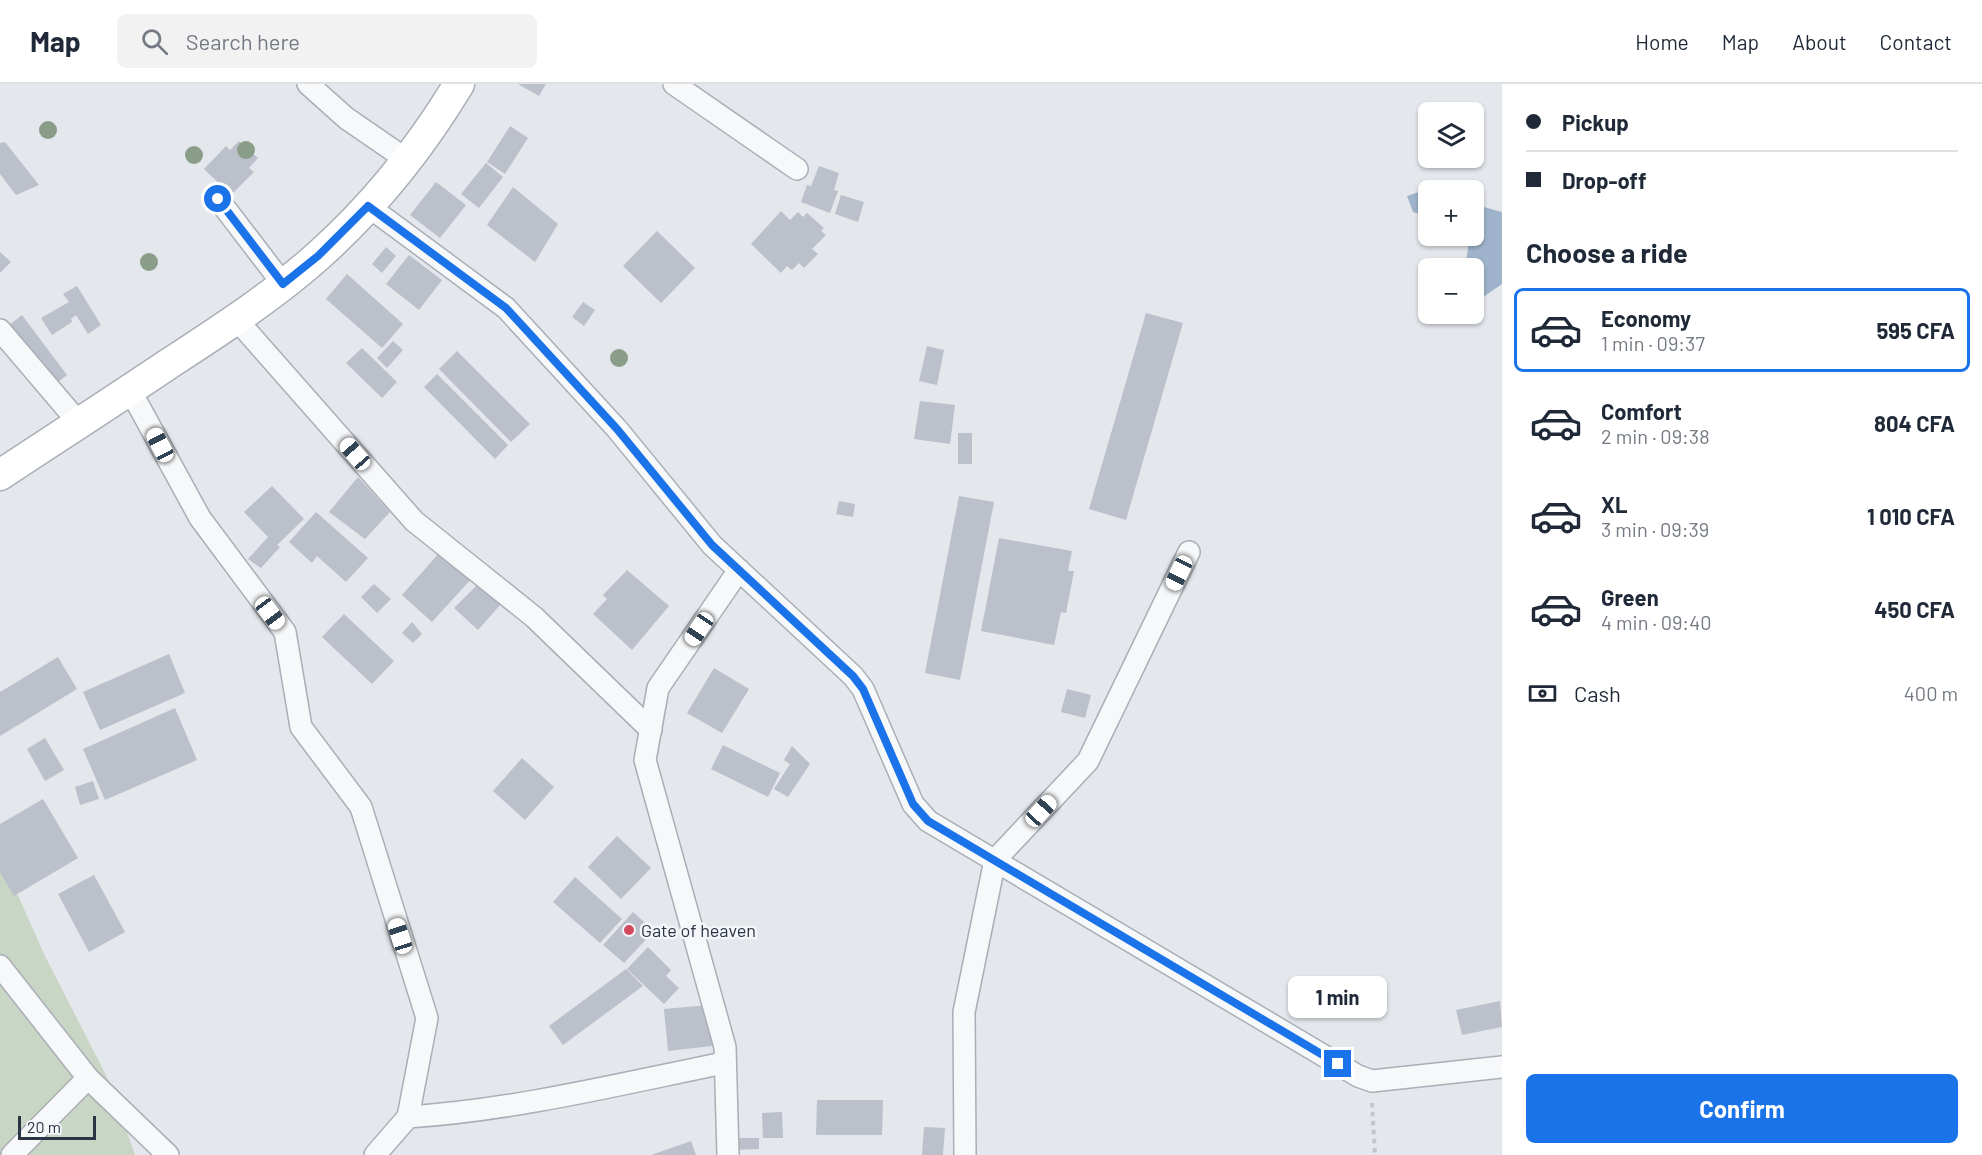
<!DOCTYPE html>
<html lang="en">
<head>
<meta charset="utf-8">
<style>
  :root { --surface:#fff; --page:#f2f2f3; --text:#1f2937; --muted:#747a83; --line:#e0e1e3; --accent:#1a73e8 }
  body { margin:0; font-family:Barlow,sans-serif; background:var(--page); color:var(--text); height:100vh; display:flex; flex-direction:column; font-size:22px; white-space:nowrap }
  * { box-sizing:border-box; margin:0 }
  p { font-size:20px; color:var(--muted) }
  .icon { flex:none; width:33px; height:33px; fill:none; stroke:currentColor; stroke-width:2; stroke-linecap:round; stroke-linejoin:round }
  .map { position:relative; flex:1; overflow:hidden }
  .side { display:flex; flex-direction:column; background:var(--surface); width:480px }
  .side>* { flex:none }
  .top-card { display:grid; align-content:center; height:132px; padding:0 24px; background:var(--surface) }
  .fabs { position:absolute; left:1418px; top:18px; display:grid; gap:12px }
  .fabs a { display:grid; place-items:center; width:66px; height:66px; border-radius:9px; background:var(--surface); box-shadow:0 2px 4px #0004; font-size:30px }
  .scale { position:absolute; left:18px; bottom:15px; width:78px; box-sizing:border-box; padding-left:6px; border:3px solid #2b3445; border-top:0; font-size:16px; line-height:21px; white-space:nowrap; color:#2b3445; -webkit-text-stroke:4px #f4f6f9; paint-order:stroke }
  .end { position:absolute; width:27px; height:27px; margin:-14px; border:8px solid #1a73e8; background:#fff; box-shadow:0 0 0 3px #fff }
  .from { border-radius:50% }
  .bubble { position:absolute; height:42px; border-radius:9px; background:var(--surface); box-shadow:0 2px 4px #0004; font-size:20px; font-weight:700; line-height:42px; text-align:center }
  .car { position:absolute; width:18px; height:36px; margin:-18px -9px; border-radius:8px; box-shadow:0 0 4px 2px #0007; background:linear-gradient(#fff 24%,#345 0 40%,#fff 0 76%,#345 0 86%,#fff 0) }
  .top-card b { display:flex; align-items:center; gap:21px; height:57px; font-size:22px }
  .top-card b+b { border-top:2px solid var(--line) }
  .top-card i { width:15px; height:15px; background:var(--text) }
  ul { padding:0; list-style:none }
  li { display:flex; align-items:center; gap:18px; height:84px; margin:0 12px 9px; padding:0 12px; border:3px solid transparent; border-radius:9px }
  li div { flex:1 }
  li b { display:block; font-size:22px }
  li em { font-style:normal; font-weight:700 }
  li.active { border-color:var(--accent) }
  li>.icon { width:54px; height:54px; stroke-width:1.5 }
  h2 { padding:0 24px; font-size:27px; line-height:72px }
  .pay { display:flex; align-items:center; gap:15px; height:66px; padding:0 24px; font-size:22px }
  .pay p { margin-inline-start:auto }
  .action { display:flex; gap:12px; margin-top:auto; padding:12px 24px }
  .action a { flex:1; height:69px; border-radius:9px; background:var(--accent); color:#fff; font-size:24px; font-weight:700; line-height:69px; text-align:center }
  header { display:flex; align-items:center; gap:36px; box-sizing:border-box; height:84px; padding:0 30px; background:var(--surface); border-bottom:2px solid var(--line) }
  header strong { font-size:28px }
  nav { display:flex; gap:33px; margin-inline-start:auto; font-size:21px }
  .search { width:420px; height:54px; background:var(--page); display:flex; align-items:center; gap:15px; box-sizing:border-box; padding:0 21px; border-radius:9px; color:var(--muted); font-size:22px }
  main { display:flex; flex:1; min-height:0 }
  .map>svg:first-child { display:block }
  .green { fill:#c9d6c5 }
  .water { fill:#9fb4cc }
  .building { fill:#bbc0ca }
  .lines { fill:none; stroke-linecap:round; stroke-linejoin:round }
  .street-casing { stroke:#a9aeb7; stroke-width:24 }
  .secondary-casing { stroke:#a9aeb7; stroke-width:33 }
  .path { stroke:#c2c5cb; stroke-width:4; stroke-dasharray:4.5 4.5; stroke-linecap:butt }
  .street { stroke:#f7f8fa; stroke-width:21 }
  .secondary { stroke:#fff; stroke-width:30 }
  .tree { fill:#899d89 }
  .route { stroke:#1a73e8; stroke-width:8 }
  .poi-dot { fill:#d1495b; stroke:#f4f6f9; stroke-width:2 }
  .labels { text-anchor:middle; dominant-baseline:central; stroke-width:5; stroke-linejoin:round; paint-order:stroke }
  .poi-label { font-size:18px; fill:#2b3445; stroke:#f4f6f9; text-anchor:start }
</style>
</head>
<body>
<header>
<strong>Map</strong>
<div class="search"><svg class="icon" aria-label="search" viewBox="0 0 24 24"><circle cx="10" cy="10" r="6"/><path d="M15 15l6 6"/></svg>Search here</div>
<nav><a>Home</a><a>Map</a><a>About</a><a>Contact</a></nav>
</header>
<main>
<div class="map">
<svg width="1502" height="1071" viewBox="0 0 1502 1071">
  <rect width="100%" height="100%" fill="#e4e7ec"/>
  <!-- green -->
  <polygon class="green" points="0,771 45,872 109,997 135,1071 0,1071"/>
  <!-- water -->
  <g class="water">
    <polygon points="1422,107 1428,108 1428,132 1413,128 1407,112"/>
    <polygon points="1473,120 1502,128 1502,200 1473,220 1473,184 1465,184 1469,158 1466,152 1473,152"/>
  </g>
  <!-- building -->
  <g class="building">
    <polygon points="518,0 546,0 539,12"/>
    <polygon points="510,42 528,54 505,90 487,78"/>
    <polygon points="239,57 258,74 249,84 254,88 231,111 204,85 226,62 230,66"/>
    <polygon points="5,58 39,101 16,111 0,90 0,59"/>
    <polygon points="486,79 503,93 479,124 461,110"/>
    <polygon points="819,82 839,89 834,106 838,107 830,129 801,118 807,101 811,102"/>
    <polygon points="436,98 466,121 440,154 410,131"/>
    <polygon points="513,103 558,140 535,178 487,141"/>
    <polygon points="841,111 864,118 858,138 835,130"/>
    <polygon points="781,127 790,136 798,128 803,133 807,129 824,144 821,147 826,151 812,165 818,170 804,184 799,179 792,186 787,182 781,189 751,160"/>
    <polygon points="657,147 695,184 661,219 623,182"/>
    <polygon points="386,163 396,172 382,189 372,180"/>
    <polygon points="0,168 11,178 0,189"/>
    <polygon points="409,171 442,196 419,226 386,200"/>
    <polygon points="347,190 403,240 382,264 326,215"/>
    <polygon points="77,202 101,241 88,250 76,231 71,235 72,238 52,251 41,234 69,218 63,210"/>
    <polygon points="583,218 595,226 584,242 572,233"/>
    <polygon points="1146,229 1183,239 1126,436 1089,425"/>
    <polygon points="22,231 67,291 53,302 8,242"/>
    <polygon points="393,257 403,266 387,284 377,274"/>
    <polygon points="927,262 944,266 937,301 919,297"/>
    <polygon points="362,264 397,298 382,314 346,279"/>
    <polygon points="457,267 530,340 511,358 439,285"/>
    <polygon points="437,290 508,361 495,375 424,303"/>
    <polygon points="920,317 955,321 950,360 914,355"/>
    <rect x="958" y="349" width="14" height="31"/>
    <polygon points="358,393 390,428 365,455 329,428"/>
    <polygon points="272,402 304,435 277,461 280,463 261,484 248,475 268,453 244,428"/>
    <polygon points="959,412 994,418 960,596 925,589"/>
    <polygon points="839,417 855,420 853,433 836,430"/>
    <polygon points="316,428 368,474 346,498 317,472 312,479 289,458"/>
    <polygon points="999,454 1072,467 1068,487 1074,487 1066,529 1061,528 1054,561 981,547"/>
    <polygon points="440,468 472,494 432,538 402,511"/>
    <polygon points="627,486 669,522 632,566 593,530 607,515 603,511"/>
    <polygon points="479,499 501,520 478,546 454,524"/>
    <polygon points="374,500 391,515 377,529 361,513"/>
    <polygon points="344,530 394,577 372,600 322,553"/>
    <polygon points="412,538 422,550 413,559 402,549"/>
    <polygon points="169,570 185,609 100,646 83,608"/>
    <polygon points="58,573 77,605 0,652 0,608"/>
    <polygon points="714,584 749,605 722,649 687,629"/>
    <polygon points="1067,605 1091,611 1085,634 1061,628"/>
    <polygon points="175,624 197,676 105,716 83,665"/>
    <polygon points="45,654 64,686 45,697 27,665"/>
    <polygon points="723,661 780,689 768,713 711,685"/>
    <polygon points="792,662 810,680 788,713 774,705 790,680 784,676"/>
    <polygon points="522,674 554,703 525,736 493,707"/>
    <polygon points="93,697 99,715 80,721 75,703"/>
    <polygon points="43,715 78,774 14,812 0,788 0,740"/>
    <polygon points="617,752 651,784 621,815 588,783"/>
    <polygon points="94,791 125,848 89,868 58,810"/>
    <polygon points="575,793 622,835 600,859 553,818"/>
    <polygon points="633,828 654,847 624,879 603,861"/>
    <polygon points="648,863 671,886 666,892 679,904 664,920 627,885"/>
    <polygon points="626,885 643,902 563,961 549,942"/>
    <polygon points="1500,917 1502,943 1462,951 1456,926"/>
    <polygon points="708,921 712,962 668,967 664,925"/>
    <polygon points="817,1016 883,1016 882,1051 816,1051"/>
    <polygon points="782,1028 783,1054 763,1054 762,1029"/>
    <polygon points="924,1043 945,1044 943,1071 922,1071"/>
    <polygon points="731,1054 759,1054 759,1065 731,1066"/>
    <polygon points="691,1057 696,1071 651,1071"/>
  </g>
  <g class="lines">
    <!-- street casing -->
    <g class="street-casing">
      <g id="street">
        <polyline points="308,0 346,34 407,76"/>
        <polyline points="674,0 797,85"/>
        <polyline points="218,115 283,200"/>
        <polyline points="368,122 506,224 617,345 712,461 853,592 863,605 913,720 928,737 1358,992 1372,997 1502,983"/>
        <polyline points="237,236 414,437 534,533 651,646"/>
        <polyline points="0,246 79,339"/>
        <polyline points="130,306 200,434 285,548 301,643 361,723 427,934 408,1033"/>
        <polyline points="0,882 88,994 168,1071"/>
        <polyline points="12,1071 88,994"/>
        <path d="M375 1071 408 1033C515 1026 620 1000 724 979"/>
        <polyline points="728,1071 725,963 645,676 658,604 739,486"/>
        <polyline points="965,1071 964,928 995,776 1088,677 1189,468"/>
      </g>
    </g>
    <!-- secondary casing -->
    <g class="secondary-casing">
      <path id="secondary" d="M0 391C56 354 112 318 167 281 219 247 272 213 318 172 374 122 421 63 459 0"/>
    </g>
    <!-- path -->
    <polyline class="path" points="1372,1019 1375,1071"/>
    <!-- street -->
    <use href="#street" class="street"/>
    <!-- secondary -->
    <use href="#secondary" class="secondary"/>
  </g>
  <!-- trees -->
  <g class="tree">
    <circle cx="48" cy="46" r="9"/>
    <circle cx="246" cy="66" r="9"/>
    <circle cx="194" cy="71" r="9"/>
    <circle cx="149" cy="178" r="9"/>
    <circle cx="619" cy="274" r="9"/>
  </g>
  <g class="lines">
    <!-- route -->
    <polyline class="route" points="218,115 283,200 318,172 368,122 506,224 617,345 712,461 853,592 863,605 913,720 928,737 1338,980"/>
  </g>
  <!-- markers -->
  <circle class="poi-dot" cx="629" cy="846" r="6"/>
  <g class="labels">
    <!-- poi labels -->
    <g class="poi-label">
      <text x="641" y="846">Gate of heaven</text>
    </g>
  </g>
</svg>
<div class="fabs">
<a><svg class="icon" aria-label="layers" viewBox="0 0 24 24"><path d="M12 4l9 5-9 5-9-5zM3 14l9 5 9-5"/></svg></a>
<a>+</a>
<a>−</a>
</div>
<div class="scale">20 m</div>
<i class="end from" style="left:218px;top:115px"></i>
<i class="end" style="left:1338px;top:980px"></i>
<div class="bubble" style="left:1288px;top:892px;width:99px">1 min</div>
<i class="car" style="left:160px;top:361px;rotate:332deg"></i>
<i class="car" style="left:355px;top:370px;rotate:319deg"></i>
<i class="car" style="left:1179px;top:489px;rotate:206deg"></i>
<i class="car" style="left:270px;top:529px;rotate:143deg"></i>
<i class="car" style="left:699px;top:545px;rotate:214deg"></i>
<i class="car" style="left:1041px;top:727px;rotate:43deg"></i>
<i class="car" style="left:400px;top:852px;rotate:342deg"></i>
</div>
<section class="side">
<div class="top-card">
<b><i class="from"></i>Pickup</b>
<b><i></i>Drop-off</b>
</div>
<h2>Choose a ride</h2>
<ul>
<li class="active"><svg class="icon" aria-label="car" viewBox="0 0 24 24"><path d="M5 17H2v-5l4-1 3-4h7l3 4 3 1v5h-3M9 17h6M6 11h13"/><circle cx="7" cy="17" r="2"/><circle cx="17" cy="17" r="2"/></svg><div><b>Economy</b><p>1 min · 09:37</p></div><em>595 CFA</em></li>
<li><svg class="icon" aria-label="car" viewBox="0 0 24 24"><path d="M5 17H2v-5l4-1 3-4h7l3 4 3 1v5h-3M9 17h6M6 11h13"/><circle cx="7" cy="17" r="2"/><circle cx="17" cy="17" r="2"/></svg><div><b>Comfort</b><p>2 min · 09:38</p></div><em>804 CFA</em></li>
<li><svg class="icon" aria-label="car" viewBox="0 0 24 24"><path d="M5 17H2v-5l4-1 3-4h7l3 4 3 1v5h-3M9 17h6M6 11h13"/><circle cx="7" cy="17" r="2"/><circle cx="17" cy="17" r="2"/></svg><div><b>XL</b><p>3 min · 09:39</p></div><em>1 010 CFA</em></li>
<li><svg class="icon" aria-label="car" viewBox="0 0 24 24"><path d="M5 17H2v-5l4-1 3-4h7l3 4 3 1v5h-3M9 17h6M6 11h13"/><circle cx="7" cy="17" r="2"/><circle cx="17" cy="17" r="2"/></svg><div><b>Green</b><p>4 min · 09:40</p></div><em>450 CFA</em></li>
</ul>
<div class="pay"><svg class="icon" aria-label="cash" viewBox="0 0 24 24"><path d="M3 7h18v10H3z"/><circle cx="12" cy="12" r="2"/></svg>Cash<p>400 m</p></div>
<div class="action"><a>Confirm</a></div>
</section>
</main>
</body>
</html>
